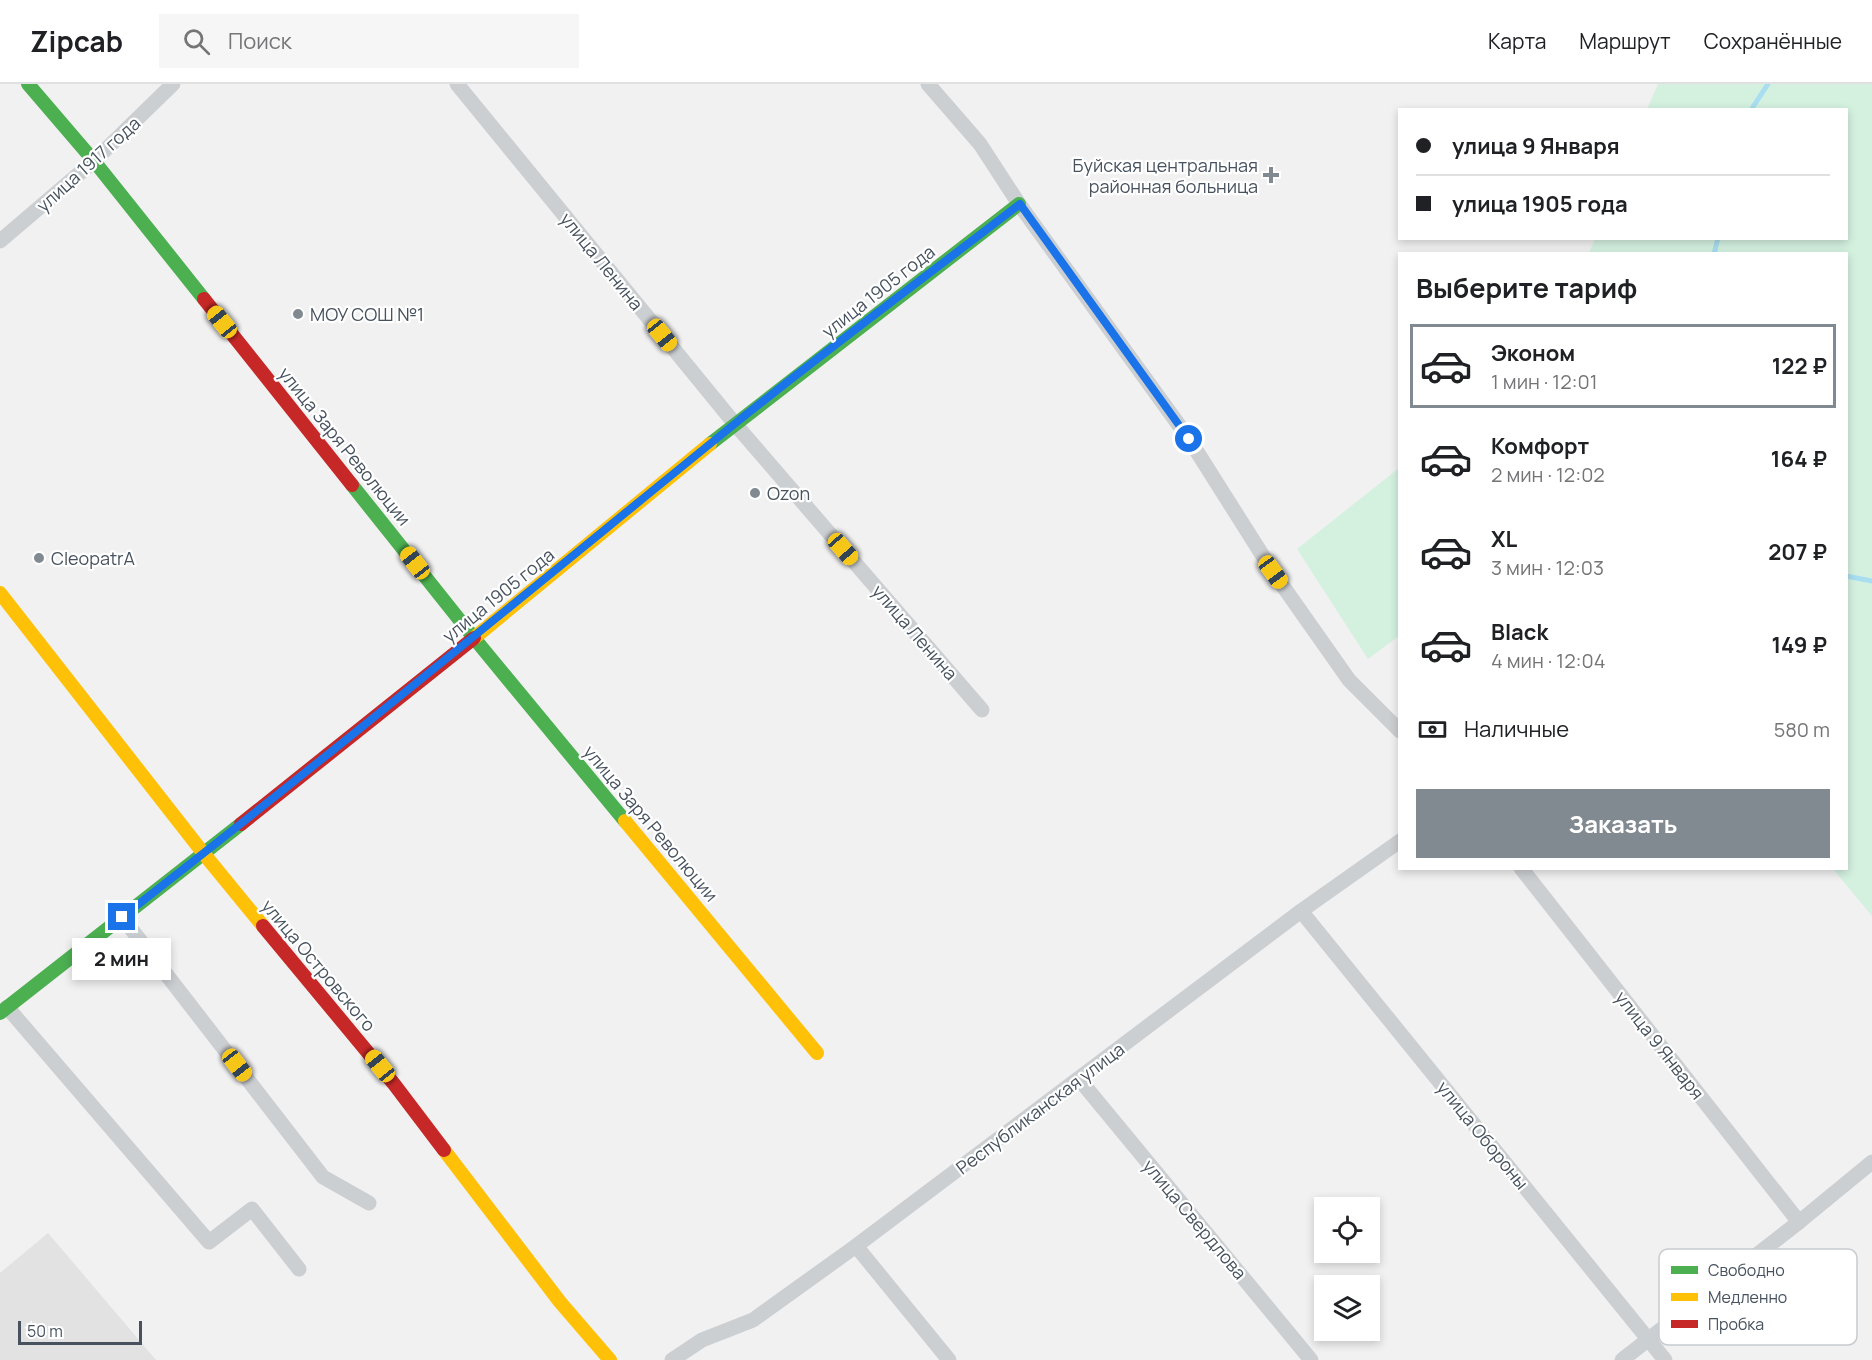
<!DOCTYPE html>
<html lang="ru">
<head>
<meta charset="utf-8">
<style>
  :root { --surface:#fff; --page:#f6f6f6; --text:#202124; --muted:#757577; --line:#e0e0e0; --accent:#828a91 }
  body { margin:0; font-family:Manrope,sans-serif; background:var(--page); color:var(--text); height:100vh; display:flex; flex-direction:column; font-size:22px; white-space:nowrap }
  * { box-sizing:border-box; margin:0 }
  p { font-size:20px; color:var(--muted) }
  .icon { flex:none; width:33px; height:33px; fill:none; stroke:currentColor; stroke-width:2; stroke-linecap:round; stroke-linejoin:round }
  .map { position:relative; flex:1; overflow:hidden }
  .sheet { position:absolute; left:1398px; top:168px; width:450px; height:618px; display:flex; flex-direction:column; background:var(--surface); border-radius:0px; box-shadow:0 3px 9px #0003 }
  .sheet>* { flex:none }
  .top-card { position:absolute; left:1398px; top:24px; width:450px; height:132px; border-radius:0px; box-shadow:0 3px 9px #0003; display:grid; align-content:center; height:132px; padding:0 18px; background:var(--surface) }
  .controls { position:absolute; left:1314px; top:1113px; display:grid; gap:12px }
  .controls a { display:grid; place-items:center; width:66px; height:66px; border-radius:0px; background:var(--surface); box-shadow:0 3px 9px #0003; font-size:30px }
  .scale { position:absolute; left:18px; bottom:15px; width:124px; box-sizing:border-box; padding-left:6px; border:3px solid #47525e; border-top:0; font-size:16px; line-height:21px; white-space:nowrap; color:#47525e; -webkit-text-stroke:4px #fff; paint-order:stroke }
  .end { position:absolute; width:27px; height:27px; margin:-14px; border:8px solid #1a73e8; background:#fff; box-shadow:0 0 0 3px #fff }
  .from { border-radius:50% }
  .bubble { position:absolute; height:42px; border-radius:0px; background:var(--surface); box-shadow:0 3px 9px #0003; font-size:20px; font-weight:700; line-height:42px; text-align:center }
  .car { position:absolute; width:18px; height:36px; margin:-18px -9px; border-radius:8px; box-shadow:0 0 4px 2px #0007; background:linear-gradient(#f5c518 24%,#345 0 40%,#f5c518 0 76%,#345 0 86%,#f5c518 0) }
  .top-card b { display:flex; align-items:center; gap:21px; height:57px; font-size:22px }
  .top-card b+b { border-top:2px solid var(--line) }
  .top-card i { width:15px; height:15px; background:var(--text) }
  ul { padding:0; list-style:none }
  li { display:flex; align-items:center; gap:18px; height:84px; margin:0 12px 9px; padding:0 6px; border:3px solid transparent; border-radius:0px }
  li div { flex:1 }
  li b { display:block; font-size:22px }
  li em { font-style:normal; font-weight:700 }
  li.on { border-color:var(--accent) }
  li>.icon { width:54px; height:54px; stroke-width:1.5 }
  h2 { padding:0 18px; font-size:27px; line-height:72px }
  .pay { display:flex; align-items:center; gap:15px; height:66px; padding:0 18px; font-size:22px }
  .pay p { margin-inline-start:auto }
  .primary-button { display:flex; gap:12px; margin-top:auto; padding:12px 18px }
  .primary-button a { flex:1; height:69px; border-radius:0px; background:var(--accent); color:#fff; font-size:24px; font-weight:700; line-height:69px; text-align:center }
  header { display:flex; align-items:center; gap:36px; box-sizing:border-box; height:84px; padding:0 30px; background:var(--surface); border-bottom:2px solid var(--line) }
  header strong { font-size:28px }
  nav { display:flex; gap:33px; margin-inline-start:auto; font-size:21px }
  .search { width:420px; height:54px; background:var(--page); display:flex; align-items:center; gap:15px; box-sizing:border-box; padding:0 21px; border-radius:0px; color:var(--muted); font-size:22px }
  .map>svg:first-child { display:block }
  .education { fill:#e3e2e3 }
  .green { fill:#d4f1e0 }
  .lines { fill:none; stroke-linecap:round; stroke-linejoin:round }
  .stream { stroke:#a8def0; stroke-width:5 }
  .street { stroke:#cccfd2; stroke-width:15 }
  .fast { stroke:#4caf50; stroke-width:14 }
  .slow { stroke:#ffc107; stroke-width:14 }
  .jam { stroke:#c62828; stroke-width:14 }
  .route { stroke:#1a73e8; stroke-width:8 }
  .poi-dot { fill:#828a91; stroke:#fff; stroke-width:2 }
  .labels { text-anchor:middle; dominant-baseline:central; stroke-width:4.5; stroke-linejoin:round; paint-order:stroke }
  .street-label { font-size:18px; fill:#47525e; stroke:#fff }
  .poi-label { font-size:18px; fill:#47525e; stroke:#fff; text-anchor:start }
  .key { fill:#fff; stroke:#c8cbcf; stroke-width:1.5 }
  .key-label { font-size:16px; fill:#47525e }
</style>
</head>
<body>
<header>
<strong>Zipcab</strong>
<div class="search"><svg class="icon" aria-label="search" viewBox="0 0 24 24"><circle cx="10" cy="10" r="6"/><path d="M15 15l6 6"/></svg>Поиск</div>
<nav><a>Карта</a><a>Маршрут</a><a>Сохранённые</a></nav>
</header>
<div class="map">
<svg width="1872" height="1276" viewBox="0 0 1872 1276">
  <rect width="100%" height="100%" fill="#f1f1f1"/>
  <!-- education -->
  <polygon class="education" points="48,1149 156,1276 0,1276 0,1189"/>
  <!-- green -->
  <g class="green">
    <polygon points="1658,0 1872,0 1872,832 1833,785 1846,784 1846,170 1589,169 1595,155 1846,154 1846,26 1647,25"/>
    <polygon points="1399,384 1399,552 1368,575 1297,465"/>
  </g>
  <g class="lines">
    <!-- stream -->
    <g class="stream">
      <polyline points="1751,26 1768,0"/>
      <polyline points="1714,170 1718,154"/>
      <polyline points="1846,492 1872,497"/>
    </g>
    <!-- street -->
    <g class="street">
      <polyline points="457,0 735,340 982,626"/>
      <polyline points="928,0 980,60 1019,120 1189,355 1273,488 1349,596 1400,647"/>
      <polyline points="0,157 94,77 173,0"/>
      <polyline points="1521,784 1799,1138"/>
      <polyline points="1301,827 1665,1276"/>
      <polyline points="122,833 323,1093 369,1119"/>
      <polyline points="7,923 209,1158 252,1125 299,1185"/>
      <polyline points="1079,995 1311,1276"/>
      <polyline points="856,1162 949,1276"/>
      <polyline points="672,1276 702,1256 753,1236 856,1162 1301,827 1400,757"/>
      <polyline points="1622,1276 1799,1138 1872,1078"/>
    </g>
    <!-- fast -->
    <g class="fast">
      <polyline points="28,0 94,77 204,215"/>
      <polyline points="710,360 1019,120"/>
      <polyline points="352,401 474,554 625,737"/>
      <polyline points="0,929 241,740"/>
    </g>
    <!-- slow -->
    <g class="slow">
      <polyline points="0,509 204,770 263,842"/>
      <polyline points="474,554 710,360"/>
      <polyline points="625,737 817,969"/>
      <polyline points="444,1066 560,1218 610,1276"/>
    </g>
    <!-- jam -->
    <g class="jam">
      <polyline points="204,215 352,401"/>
      <polyline points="241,740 474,554"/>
      <polyline points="263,842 394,1000 444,1066"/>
    </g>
  </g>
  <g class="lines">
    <!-- route -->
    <path class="route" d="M122 833C328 673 529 507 732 342 826 266 924 194 1020 120L1189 355"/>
  </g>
  <!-- markers -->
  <g class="poi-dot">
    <path d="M1268 82h6v6h6v6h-6v6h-6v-6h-6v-6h6z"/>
    <circle cx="298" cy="230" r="6"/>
    <circle cx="755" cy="409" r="6"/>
    <circle cx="39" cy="474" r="6"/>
  </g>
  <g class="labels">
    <!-- street labels -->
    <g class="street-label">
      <text transform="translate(88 80) rotate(-42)">улица 1917 года</text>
      <text transform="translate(602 177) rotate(51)">улица Ленина</text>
      <text transform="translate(878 207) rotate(-38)">улица 1905 года</text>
      <text transform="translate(345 362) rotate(51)">улица Заря Революции</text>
      <text transform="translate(498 511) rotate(-39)">улица 1905 года</text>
      <text transform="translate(915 548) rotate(49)">улица Ленина</text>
      <text transform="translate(651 739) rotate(50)">улица Заря Революции</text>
      <text transform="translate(319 881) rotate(50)">улица Островского</text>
      <text transform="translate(1660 961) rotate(52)">улица 9 Января</text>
      <text transform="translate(1040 1024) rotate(-37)">Республиканская улица</text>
      <text transform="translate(1483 1051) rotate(51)">улица Обороны</text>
      <text transform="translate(1195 1135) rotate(50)">улица Свердлова</text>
    </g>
    <!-- poi labels -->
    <g class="poi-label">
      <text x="1258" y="81" text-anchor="end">Буйская центральная<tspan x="1258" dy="21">районная больница</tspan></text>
      <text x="310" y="230">МОУ СОШ №1</text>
      <text x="767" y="409">Ozon</text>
      <text x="51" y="474">CleopatrA</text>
    </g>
  </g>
  <!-- legend -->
  <rect x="1659" y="1165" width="198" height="96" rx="9" class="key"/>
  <rect x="1671" y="1182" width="27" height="8" fill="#4caf50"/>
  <rect x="1671" y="1209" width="27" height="8" fill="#ffc107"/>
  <rect x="1671" y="1236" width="27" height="8" fill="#c62828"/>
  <g class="key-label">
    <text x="1708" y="1192">Свободно</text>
    <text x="1708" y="1219">Медленно</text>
    <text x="1708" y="1246">Пробка</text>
  </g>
</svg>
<div class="controls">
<a><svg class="icon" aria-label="locate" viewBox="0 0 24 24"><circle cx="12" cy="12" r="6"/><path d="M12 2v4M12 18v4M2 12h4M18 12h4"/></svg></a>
<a><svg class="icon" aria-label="layers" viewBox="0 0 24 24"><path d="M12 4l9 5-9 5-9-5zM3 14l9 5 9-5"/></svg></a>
</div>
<div class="scale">50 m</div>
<i class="end from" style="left:1189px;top:355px"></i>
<i class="end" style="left:122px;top:833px"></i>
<div class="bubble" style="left:72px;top:854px;width:99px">2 мин</div>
<i class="car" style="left:222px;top:238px;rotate:321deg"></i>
<i class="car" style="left:662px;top:251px;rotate:141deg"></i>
<i class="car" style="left:843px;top:465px;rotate:139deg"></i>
<i class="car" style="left:415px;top:479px;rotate:322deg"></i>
<i class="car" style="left:1273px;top:488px;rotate:144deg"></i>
<i class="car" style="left:237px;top:981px;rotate:142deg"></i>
<i class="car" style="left:380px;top:982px;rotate:321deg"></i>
<div class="top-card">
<b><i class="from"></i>улица 9 Января</b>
<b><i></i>улица 1905 года</b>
</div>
<section class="sheet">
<h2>Выберите тариф</h2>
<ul>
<li class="on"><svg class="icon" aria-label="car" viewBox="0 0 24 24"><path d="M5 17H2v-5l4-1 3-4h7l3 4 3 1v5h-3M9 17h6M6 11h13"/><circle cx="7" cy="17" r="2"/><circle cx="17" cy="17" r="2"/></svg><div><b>Эконом</b><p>1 мин · 12:01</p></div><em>122 ₽</em></li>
<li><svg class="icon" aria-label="car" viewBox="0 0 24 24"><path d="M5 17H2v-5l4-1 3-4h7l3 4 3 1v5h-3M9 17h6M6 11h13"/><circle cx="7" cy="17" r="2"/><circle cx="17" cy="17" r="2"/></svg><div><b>Комфорт</b><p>2 мин · 12:02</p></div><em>164 ₽</em></li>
<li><svg class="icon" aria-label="car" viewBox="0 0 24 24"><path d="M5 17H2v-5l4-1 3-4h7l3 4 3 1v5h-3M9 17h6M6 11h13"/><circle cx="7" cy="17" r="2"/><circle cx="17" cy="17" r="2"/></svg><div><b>XL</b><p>3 мин · 12:03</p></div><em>207 ₽</em></li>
<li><svg class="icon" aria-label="car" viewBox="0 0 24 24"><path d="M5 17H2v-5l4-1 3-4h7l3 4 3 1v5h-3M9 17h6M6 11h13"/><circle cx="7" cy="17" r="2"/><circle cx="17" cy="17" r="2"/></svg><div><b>Black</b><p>4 мин · 12:04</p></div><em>149 ₽</em></li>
</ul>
<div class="pay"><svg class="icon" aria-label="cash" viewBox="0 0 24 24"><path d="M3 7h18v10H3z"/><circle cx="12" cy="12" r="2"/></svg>Наличные<p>580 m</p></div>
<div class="primary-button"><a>Заказать</a></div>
</section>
</div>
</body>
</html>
